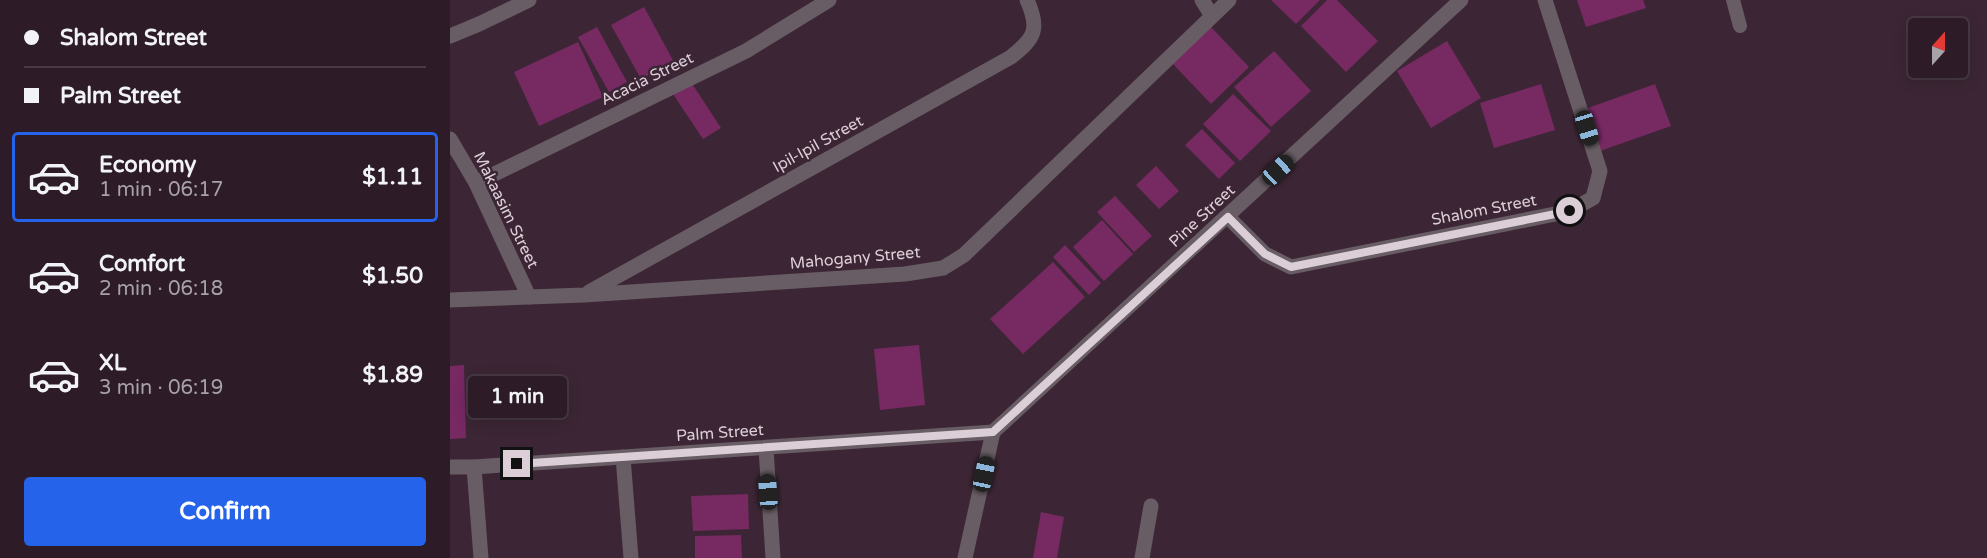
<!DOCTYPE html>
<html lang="en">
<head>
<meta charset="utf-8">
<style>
  :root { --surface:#2d1c28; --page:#352530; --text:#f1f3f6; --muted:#a7a1a8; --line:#483a45; --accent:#2563eb }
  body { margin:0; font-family:"Varela Round",sans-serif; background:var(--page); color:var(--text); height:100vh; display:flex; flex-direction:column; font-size:22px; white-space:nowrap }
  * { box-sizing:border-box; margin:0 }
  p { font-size:20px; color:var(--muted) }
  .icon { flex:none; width:33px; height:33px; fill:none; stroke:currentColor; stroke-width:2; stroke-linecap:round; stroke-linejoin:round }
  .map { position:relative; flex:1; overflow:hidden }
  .side { display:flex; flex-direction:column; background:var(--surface); width:450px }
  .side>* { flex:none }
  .guide { display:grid; align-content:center; height:132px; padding:0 24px; background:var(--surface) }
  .needle { width:39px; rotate:21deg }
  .controls { position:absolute; left:1458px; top:18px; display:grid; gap:12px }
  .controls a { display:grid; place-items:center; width:60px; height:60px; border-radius:6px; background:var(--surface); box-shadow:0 3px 15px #0003,0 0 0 2px var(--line); font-size:30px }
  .end { position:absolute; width:27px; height:27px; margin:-14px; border:8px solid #dcced7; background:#111; box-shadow:0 0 0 3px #111 }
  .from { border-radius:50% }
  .bubble { position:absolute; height:42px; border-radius:6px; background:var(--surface); box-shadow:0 3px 15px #0003,0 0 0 2px var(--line); font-size:20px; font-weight:700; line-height:42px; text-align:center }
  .car { position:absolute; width:18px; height:36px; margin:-18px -9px; border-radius:8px; box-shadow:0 0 4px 2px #0007; background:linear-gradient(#222 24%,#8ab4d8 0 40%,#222 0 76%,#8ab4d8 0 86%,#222 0) }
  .guide b { display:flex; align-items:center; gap:21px; height:57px; font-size:22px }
  .guide b+b { border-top:2px solid var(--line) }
  .guide i { width:15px; height:15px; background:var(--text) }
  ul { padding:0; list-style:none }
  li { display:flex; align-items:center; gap:18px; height:90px; margin:0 12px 9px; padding:0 12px; border:3px solid transparent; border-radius:6px }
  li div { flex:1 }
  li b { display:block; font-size:22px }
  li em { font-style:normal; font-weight:700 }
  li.on { border-color:var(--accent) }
  li>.icon { width:54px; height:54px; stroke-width:1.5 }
  .primary-button { display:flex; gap:12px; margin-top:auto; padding:12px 24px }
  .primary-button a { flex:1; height:69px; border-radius:6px; background:var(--accent); color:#fff; font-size:24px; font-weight:700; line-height:69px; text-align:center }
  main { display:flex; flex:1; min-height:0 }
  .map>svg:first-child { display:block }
  .building { fill:#772962 }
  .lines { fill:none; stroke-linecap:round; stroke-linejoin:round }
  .service { stroke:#685d64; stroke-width:14 }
  .minor { stroke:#685d64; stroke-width:15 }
  .route { stroke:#dcced7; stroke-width:8 }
  .labels { text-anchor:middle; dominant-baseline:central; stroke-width:5; stroke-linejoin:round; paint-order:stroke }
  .street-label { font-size:16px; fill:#dcced7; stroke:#3c2635 }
</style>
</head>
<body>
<main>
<section class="side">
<div class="guide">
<b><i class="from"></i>Shalom Street</b>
<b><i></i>Palm Street</b>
</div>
<ul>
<li class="on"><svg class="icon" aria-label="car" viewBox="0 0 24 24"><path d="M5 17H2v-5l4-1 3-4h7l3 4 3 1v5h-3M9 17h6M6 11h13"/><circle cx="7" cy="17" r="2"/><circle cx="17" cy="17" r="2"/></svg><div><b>Economy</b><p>1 min · 06:17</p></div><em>$1.11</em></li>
<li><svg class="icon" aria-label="car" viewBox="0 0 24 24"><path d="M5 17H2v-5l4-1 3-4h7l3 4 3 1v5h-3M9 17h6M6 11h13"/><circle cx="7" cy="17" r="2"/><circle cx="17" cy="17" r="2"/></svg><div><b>Comfort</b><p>2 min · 06:18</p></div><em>$1.50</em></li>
<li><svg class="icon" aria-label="car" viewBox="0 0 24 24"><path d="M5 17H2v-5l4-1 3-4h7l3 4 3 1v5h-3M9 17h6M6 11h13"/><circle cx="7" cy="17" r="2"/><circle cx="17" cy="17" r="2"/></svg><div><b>XL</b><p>3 min · 06:19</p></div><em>$1.89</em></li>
</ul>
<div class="primary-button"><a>Confirm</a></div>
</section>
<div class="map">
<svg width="1537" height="558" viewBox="0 0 1537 558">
  <rect width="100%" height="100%" fill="#3c2635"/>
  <!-- building -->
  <g class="building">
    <polygon points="821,0 870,0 846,24"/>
    <polygon points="877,0 887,0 928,41 896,72 851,26"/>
    <polygon points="1127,0 1193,0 1196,8 1136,27"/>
    <polygon points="194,7 224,62 191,79 161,25"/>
    <polygon points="760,26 799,67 761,104 722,63"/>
    <polygon points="147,27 177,82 159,92 128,37"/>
    <polygon points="997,41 1031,98 981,128 947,71"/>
    <polygon points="128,42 153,97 89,126 64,72"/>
    <polygon points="824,51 861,91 821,127 784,87"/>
    <polygon points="241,82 271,128 253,139 223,94"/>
    <polygon points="1091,84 1105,130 1044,148 1030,103"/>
    <polygon points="1205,84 1221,126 1150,151 1135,109"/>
    <polygon points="783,94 821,131 790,161 753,124"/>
    <polygon points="752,129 785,163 769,179 735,145"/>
    <polygon points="706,166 729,191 709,209 686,185"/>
    <polygon points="665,196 702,236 684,252 647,212"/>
    <polygon points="652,220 683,254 654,281 623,247"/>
    <polygon points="615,245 651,283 639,295 603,257"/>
    <polygon points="603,262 635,297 573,354 540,319"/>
    <polygon points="469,345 475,405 430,410 424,349"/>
    <polygon points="14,365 16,438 0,439 0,366"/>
    <polygon points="298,494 299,529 243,531 241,496"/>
    <polygon points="591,512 614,517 607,558 583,558"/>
    <polygon points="291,535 292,558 245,558 245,536"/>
  </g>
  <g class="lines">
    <!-- service -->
    <polyline class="service" points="1283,0 1290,26"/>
    <!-- minor -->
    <g class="minor">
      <polyline points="752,0 762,16"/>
      <polyline points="0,36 29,24 79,0"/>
      <polyline points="0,139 26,183 79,297"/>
      <polyline points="26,183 296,51 379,0"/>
      <polyline points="778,217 815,254 841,267 1120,211 1143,198 1150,171 1095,0"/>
      <path d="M139 292 561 57C585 38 590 29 577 0"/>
      <polyline points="0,300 134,295 455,274 493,268 514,255 779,0"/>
      <polyline points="543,432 1011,0"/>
      <polyline points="316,448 323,558"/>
      <polyline points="173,457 181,558"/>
      <polyline points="0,467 24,467 543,432"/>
      <polyline points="24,467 31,558"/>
      <polyline points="515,558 543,432"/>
      <polyline points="692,558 701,506"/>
    </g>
  </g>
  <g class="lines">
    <!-- route -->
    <polyline class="route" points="67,464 543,432 778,217 815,254 841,267 1120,211"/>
  </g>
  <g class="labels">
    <!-- street labels -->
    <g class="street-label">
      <text transform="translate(197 79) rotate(-26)">Acacia Street</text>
      <text transform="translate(368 144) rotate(-29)">Ipil-Ipil Street</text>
      <text transform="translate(56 210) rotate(64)">Makaasim Street</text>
      <text transform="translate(1034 210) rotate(-11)">Shalom Street</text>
      <text transform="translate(752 216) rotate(-43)">Pine Street</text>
      <text transform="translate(405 258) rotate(-5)">Mahogany Street</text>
      <text transform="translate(270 433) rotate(-4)">Palm Street</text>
    </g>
  </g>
</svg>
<div class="controls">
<a><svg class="needle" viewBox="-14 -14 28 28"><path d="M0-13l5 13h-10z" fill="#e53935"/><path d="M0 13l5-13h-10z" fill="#a7a1a8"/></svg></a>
</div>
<i class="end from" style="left:1120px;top:211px"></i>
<i class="end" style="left:67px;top:464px"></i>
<div class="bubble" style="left:18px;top:376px;width:99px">1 min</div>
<i class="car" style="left:1137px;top:128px;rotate:163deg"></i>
<i class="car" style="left:828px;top:170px;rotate:47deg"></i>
<i class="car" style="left:534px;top:474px;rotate:12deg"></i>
<i class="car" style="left:318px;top:492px;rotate:356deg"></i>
</div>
</main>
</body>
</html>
